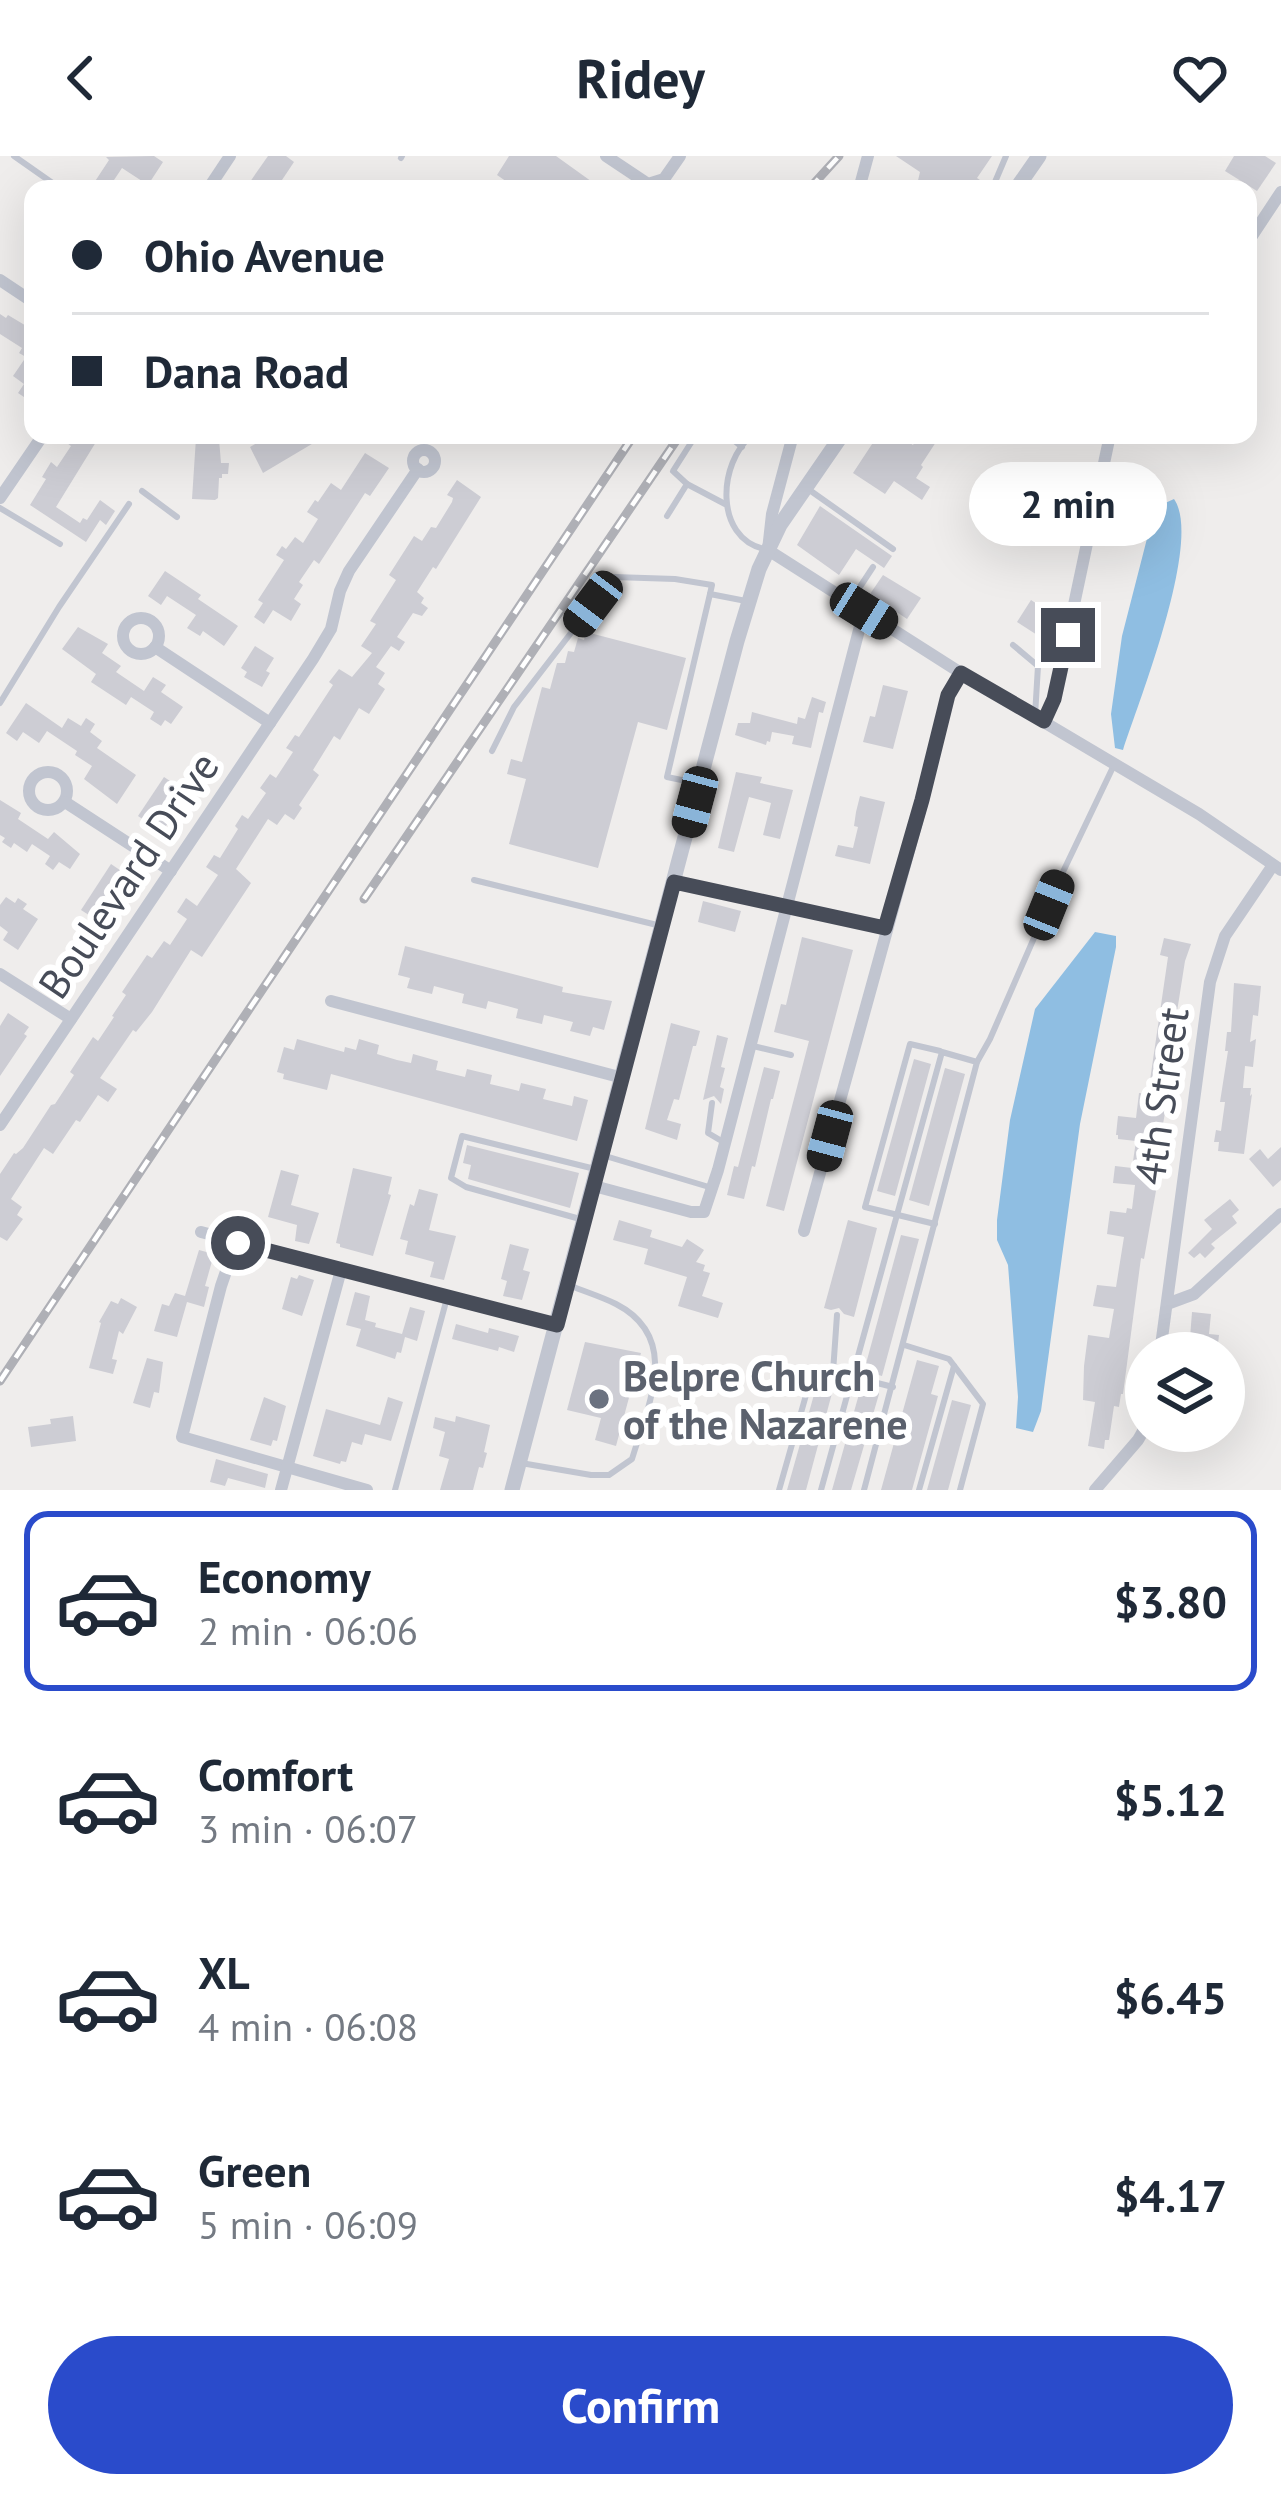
<!DOCTYPE html>
<html lang="en">
<head>
<meta charset="utf-8">
<style>
  :root { --surface:#fff; --page:#f2f2f3; --text:#1f2937; --muted:#747a83; --line:#e0e1e3; --accent:#2a4bcb }
  body { margin:0; font-family:"PT Sans",sans-serif; background:var(--page); color:var(--text); height:100vh; display:flex; flex-direction:column; font-size:45px; white-space:nowrap }
  * { box-sizing:border-box; margin:0 }
  p { font-size:39px; color:var(--muted) }
  .icon { flex:none; width:66px; height:66px; fill:none; stroke:currentColor; stroke-width:2; stroke-linecap:round; stroke-linejoin:round }
  .map { position:relative; height:1334px; overflow:hidden }
  .sheet { display:flex; flex-direction:column; background:var(--surface); flex:1 }
  .sheet>* { flex:none }
  .top-card { position:absolute; left:24px; top:24px; width:1233px; height:264px; border-radius:24px; box-shadow:0 12px 48px #0002; display:grid; align-content:center; height:264px; padding:0 48px; background:var(--surface) }
  .controls { position:absolute; left:1125px; top:1176px; display:grid; gap:24px }
  .controls a { display:grid; place-items:center; width:120px; height:120px; border-radius:50%; background:var(--surface); box-shadow:0 12px 48px #0002; font-size:60px }
  .end { position:absolute; width:54px; height:54px; margin:-27px; border:15px solid #474c58; background:#fff; box-shadow:0 0 0 6px #fff }
  .from { border-radius:50% }
  .bubble { position:absolute; height:84px; border-radius:42px; background:var(--surface); box-shadow:0 12px 48px #0002; font-size:39px; font-weight:700; line-height:84px; text-align:center }
  .car { position:absolute; width:36px; height:72px; margin:-36px -18px; border-radius:15px; box-shadow:0 0 9px 3px #0007; background:linear-gradient(#222 24%,#8ab4d8 0 40%,#222 0 76%,#8ab4d8 0 86%,#222 0) }
  .top-card b { display:flex; align-items:center; gap:42px; height:114px; font-size:45px }
  .top-card b+b { border-top:3px solid var(--line) }
  .top-card i { width:30px; height:30px; background:var(--text) }
  ul { padding:21px 0 0; list-style:none }
  li { display:flex; align-items:center; gap:36px; height:180px; margin:0 24px 18px; padding:0 24px; border:6px solid transparent; border-radius:24px }
  li div { flex:1 }
  li b { display:block; font-size:45px }
  li em { font-style:normal; font-weight:700 }
  li.current { border-color:var(--accent) }
  li>.icon { width:108px; height:108px; stroke-width:1.5 }
  .primary-button { display:flex; gap:24px; margin-top:auto; padding:24px 48px }
  .primary-button a { flex:1; height:138px; border-radius:72px; background:var(--accent); color:#fff; font-size:48px; font-weight:700; line-height:138px; text-align:center }
  header { display:flex; justify-content:space-between; align-items:center; height:156px; padding:0 48px; background:var(--surface); font-size:54px; font-weight:700 }
  .map>svg:first-child { display:block }
  .water { fill:#8fbee2 }
  .building { fill:#cdcdd4 }
  .lines { fill:none; stroke-linecap:round; stroke-linejoin:round }
  .service { stroke:#c1c5d0; stroke-width:6 }
  .minor { stroke:#c1c5d0; stroke-width:12 }
  .tertiary { stroke:#c1c5d0; stroke-width:15 }
  .rail-casing { stroke:#afb0b6; stroke-width:9 }
  .rail { stroke:#fff; stroke-width:4.5; stroke-dasharray:14; stroke-linecap:butt }
  .route { stroke:#474c58; stroke-width:15 }
  .worship-dot { fill:#6b7280; stroke:#fff; stroke-width:4.5 }
  .labels { text-anchor:middle; dominant-baseline:central; stroke-width:12; stroke-linejoin:round; paint-order:stroke }
  .street-label { font-size:42px; fill:#474c58; stroke:#fff }
  .worship-label { font-size:42px; font-weight:bold; fill:#5b616d; stroke:#fff; text-anchor:start }
</style>
</head>
<body>
<header><svg class="icon" aria-label="back" viewBox="0 0 24 24"><path d="M15 5l-7 7 7 7"/></svg>Ridey<svg class="icon" aria-label="heart" viewBox="0 0 24 24"><path d="M12 20l-8-8c-3-5 5-10 8-4 3-6 11-1 8 4z"/></svg></header>
<div class="map">
<svg width="1281" height="1334" viewBox="0 0 1281 1334">
  <rect width="100%" height="100%" fill="#efedec"/>
  <!-- water -->
  <g class="water">
    <path d="M1174 343C1203 384 1139 545 1123 594L1115 592 1111 558 1122 480 1151 367 1163 348Z"/>
    <polygon points="1095,776 1116,780 1116,791 1080,968 1041,1255 1033,1276 1016,1272 1018,1241 1008,1109 997,1084 997,1064 1010,964 1035,853"/>
  </g>
  <!-- building -->
  <g class="building">
    <polygon points="154,0 163,6 148,29 122,12 108,33 90,33 109,4 106,1"/>
    <polygon points="268,0 286,0 294,6 276,33 245,33"/>
    <polygon points="509,0 556,0 602,33 554,33 540,24 534,33 517,33 497,19"/>
    <polygon points="896,0 992,0 977,22 986,28 985,33 916,33 920,16"/>
    <polygon points="1234,0 1265,0 1276,7 1257,35 1225,15"/>
    <polygon points="0,158 6,162 8,159 33,174 33,247 18,237 24,228 13,220 26,201 19,197 22,192 0,178"/>
    <polygon points="72,279 95,279 92,284 96,286 56,351 80,367 83,362 87,364 100,344 115,355 106,369 100,364 86,386 30,349 46,323 42,321 51,306 57,311 71,290 67,287"/>
    <polygon points="262,279 327,279 263,317 250,291 264,283"/>
    <polygon points="878,279 898,279 913,289 919,279 924,279 936,286 921,309 923,311 916,322 930,331 922,344 894,325 885,338 853,317"/>
    <polygon points="196,282 219,283 221,307 229,307 228,318 222,318 222,322 219,322 218,342 215,344 192,343"/>
    <polygon points="365,297 389,312 370,340 365,337 319,408 314,404 299,426 303,429 294,443 301,448 291,465 273,454 264,468 254,461 263,447 258,444 284,404 276,399 282,390 286,393 295,381 303,387 318,363 307,356 315,344 318,346 331,327 341,334"/>
    <polygon points="457,324 481,341 436,413 433,411 417,436 424,442 421,447 428,452 422,460 413,457 397,481 405,486 399,495 391,490 376,511 385,517 378,528 385,533 369,558 359,552 340,584 334,580 313,614 319,619 299,649 302,652 294,664 285,658 277,669 268,663 236,713 251,727 202,801 191,794 152,856 136,876 133,874 100,922 117,933 108,946 98,939 80,966 76,964 53,998 44,992 11,1043 22,1051 17,1059 23,1063 7,1085 0,1081 0,1018 14,997 16,998 23,992 51,949 55,948 74,919 70,916 93,881 98,885 114,861 112,860 126,839 122,836 147,799 152,802 164,785 170,789 187,763 177,756 186,742 197,750 218,719 206,711 214,699 220,702 238,673 235,670 242,659 248,663 266,637 260,632 270,618 276,622 293,596 286,592 295,579 299,581 333,529 329,526 339,513 352,521 372,497 361,490 376,468 370,465 396,424 389,419 414,380 422,385 431,371 436,372 452,346 453,342 447,339"/>
    <polygon points="820,350 892,400 884,412 856,393 839,419 797,389"/>
    <polygon points="165,415 201,439 198,443 238,470 224,490 203,475 200,480 187,472 196,459 167,440 161,449 148,440"/>
    <polygon points="883,419 921,442 907,463 870,438"/>
    <polygon points="1031,444 1060,463 1048,486 1017,466"/>
    <polygon points="78,471 108,488 102,497 121,510 116,516 144,535 153,521 166,529 161,536 183,551 171,568 165,564 161,570 150,563 154,556 131,541 126,549 91,526 96,518 62,493"/>
    <polygon points="586,476 686,502 667,574 638,566 598,712 509,688 526,623 507,618 511,603 522,606 542,531 550,533 557,507 565,507 568,495 574,496 578,482 584,484"/>
    <polygon points="255,490 274,502 266,515 270,517 262,531 244,521 247,516 241,512"/>
    <polygon points="883,529 908,535 893,593 863,586 870,560 875,561"/>
    <polygon points="812,541 826,546 823,557 819,556 811,592 792,588 794,580 772,576 770,586 767,585 766,589 735,579 738,567 750,567 752,556 797,568 798,561 805,563"/>
    <polygon points="26,547 62,572 68,562 81,570 86,562 95,568 90,576 102,585 97,592 136,619 117,648 84,623 92,610 75,599 77,595 47,575 39,587 23,576 17,585 6,577"/>
    <polygon points="736,616 762,621 760,627 793,634 780,683 763,679 771,647 749,641 734,696 718,692"/>
    <polygon points="164,621 188,637 162,676 138,660"/>
    <polygon points="860,640 885,646 870,708 835,700 838,689 853,692 858,671 854,670 856,656"/>
    <polygon points="0,644 21,657 18,663 48,683 54,676 80,698 70,713 59,706 53,714 45,708 50,700 32,688 27,696 14,687 11,692 2,686 5,682 0,679"/>
    <polygon points="111,708 133,723 103,768 81,754"/>
    <polygon points="6,741 15,747 18,742 27,748 23,753 38,763 18,794 3,784 8,776 0,770 0,749"/>
    <polygon points="703,745 741,755 735,776 698,766"/>
    <polygon points="802,781 853,794 784,1055 766,1050 809,885 774,876 781,848 786,849"/>
    <polygon points="1164,782 1191,788 1185,805 1176,862 1182,863 1181,875 1175,874 1173,886 1167,946 1157,1001 1157,1011 1160,1012 1144,1103 1141,1102 1123,1238 1121,1238 1119,1251 1114,1250 1109,1284 1105,1284 1104,1293 1088,1290 1095,1246 1083,1244 1084,1210 1088,1179 1109,1182 1114,1153 1093,1150 1097,1129 1116,1131 1124,1081 1107,1078 1110,1055 1126,1057 1127,1052 1132,1053 1135,1029 1113,1027 1115,1010 1132,1012 1136,985 1118,983 1118,979 1116,979 1118,960 1136,962 1139,937 1148,938 1168,801 1160,799"/>
    <polygon points="405,790 563,831 562,836 612,845 604,874 593,871 590,880 570,875 573,866 544,859 542,868 516,862 518,853 488,845 486,853 462,847 464,838 434,830 432,838 407,832 410,822 398,819"/>
    <polygon points="1234,827 1261,830 1258,860 1253,859 1250,886 1256,883 1253,911 1245,910 1243,932 1251,932 1250,940 1252,938 1244,998 1218,995 1219,986 1214,986 1216,974 1221,975 1225,946 1220,946 1228,895 1225,895 1227,876 1231,876"/>
    <polygon points="8,857 29,871 24,878 27,880 0,920 0,870"/>
    <polygon points="671,867 700,875 696,890 693,890 679,944 674,943 667,964 681,968 677,984 645,973"/>
    <polygon points="717,879 728,882 721,911 725,912 720,931 724,933 721,948 714,940 703,944"/>
    <polygon points="297,883 344,896 345,891 356,894 359,883 379,889 377,898 397,904 411,907 413,898 438,905 436,914 465,921 467,913 492,919 490,928 519,935 521,927 546,933 543,943 572,950 574,940 588,944 577,985 331,918 327,934 283,923 284,918 277,916 284,891 294,894"/>
    <polygon points="914,903 931,908 895,1040 877,1035"/>
    <polygon points="764,911 780,915 773,943 771,943 755,1011 752,1010 744,1043 727,1039 734,1010 738,1011"/>
    <polygon points="945,912 965,918 929,1050 909,1044"/>
    <polygon points="467,989 579,1017 570,1052 468,1023 471,1009 463,1007"/>
    <polygon points="1281,991 1281,1024 1273,1031 1249,1003 1260,993 1268,1003"/>
    <polygon points="353,1012 392,1021 388,1038 391,1039 373,1100 340,1091 340,1088 336,1087"/>
    <polygon points="281,1014 299,1019 291,1049 319,1057 309,1088 295,1085 297,1069 268,1061"/>
    <polygon points="419,1033 438,1038 429,1074 456,1080 444,1124 430,1121 434,1106 405,1098 408,1085 400,1083 410,1048 414,1050"/>
    <polygon points="1230,1043 1239,1054 1232,1060 1237,1067 1211,1088 1215,1092 1205,1102 1200,1097 1194,1102 1188,1097 1212,1073 1204,1064"/>
    <polygon points="619,1064 652,1074 650,1081 682,1091 687,1083 704,1094 696,1106 705,1109 703,1115 710,1117 702,1140 723,1147 718,1162 678,1150 687,1121 644,1108 648,1093 613,1084"/>
    <polygon points="848,1064 877,1072 854,1161 844,1158 839,1152 831,1154 824,1152"/>
    <polygon points="901,1079 919,1083 882,1220 864,1215"/>
    <polygon points="510,1088 529,1093 523,1114 530,1116 522,1144 503,1140 507,1125 501,1123"/>
    <polygon points="199,1094 214,1098 205,1130 209,1131 204,1151 187,1146 177,1181 154,1175 162,1148 169,1150 175,1137 185,1140"/>
    <polygon points="299,1119 314,1124 302,1160 282,1153 291,1121 297,1123"/>
    <polygon points="355,1136 370,1140 365,1164 376,1167 375,1171 402,1178 410,1151 425,1155 417,1185 405,1181 401,1197 397,1196 395,1203 356,1190 361,1173 346,1169"/>
    <polygon points="121,1142 137,1151 123,1178 119,1175 112,1203 117,1204 113,1218 89,1212 101,1167 99,1166 111,1145 118,1148"/>
    <polygon points="1192,1156 1211,1158 1209,1178 1219,1179 1217,1197 1189,1195"/>
    <polygon points="456,1168 488,1177 489,1172 519,1180 514,1196 499,1191 498,1195 452,1183"/>
    <polygon points="585,1186 641,1197 616,1290 595,1284 601,1262 567,1254"/>
    <polygon points="147,1202 163,1206 159,1237 154,1236 150,1252 133,1247"/>
    <polygon points="917,1204 939,1210 931,1238 938,1240 912,1334 881,1334"/>
    <polygon points="819,1221 835,1226 806,1334 787,1334"/>
    <polygon points="861,1231 878,1235 879,1238 851,1334 832,1334"/>
    <polygon points="264,1241 286,1250 277,1285 273,1284 271,1290 250,1284"/>
    <polygon points="388,1241 403,1246 391,1285 365,1278 362,1289 352,1286 346,1306 341,1305 340,1308 313,1300 326,1253 380,1269"/>
    <polygon points="952,1244 971,1249 948,1334 927,1334"/>
    <polygon points="73,1260 76,1285 31,1291 28,1271 51,1268 50,1263"/>
    <polygon points="456,1260 490,1269 484,1296 487,1297 483,1312 479,1311 473,1334 440,1334 449,1303 439,1300 445,1276 433,1272 435,1261 455,1266"/>
    <polygon points="216,1303 268,1318 265,1332 228,1322 225,1330 210,1326"/>
  </g>
  <g class="lines">
    <!-- service -->
    <g class="service">
      <polyline points="14,0 61,33"/>
      <polyline points="401,2 402,0"/>
      <polyline points="992,33 1006,0"/>
      <polyline points="727,279 742,291"/>
      <path d="M752 279C718 307 714 381 764 393"/>
      <polyline points="687,328 673,315 696,279"/>
      <polyline points="808,333 893,393"/>
      <polyline points="142,335 177,361"/>
      <polyline points="0,352 60,388"/>
      <polyline points="667,360 687,328 725,348"/>
      <polyline points="852,443 873,411"/>
      <polyline points="1013,489 1038,510 1035,560"/>
      <polyline points="0,547 59,451 129,348"/>
      <polyline points="492,595 514,551 614,421 675,423 712,429 710,438 746,445"/>
      <polyline points="696,627 667,621 710,438"/>
      <polyline points="474,724 657,769"/>
      <polyline points="753,890 791,899"/>
      <polyline points="712,947 708,977 725,987"/>
      <polyline points="602,999 709,1031"/>
      <polyline points="580,1063 466,1031 451,1022 462,980 595,1013"/>
      <polyline points="935,1068 865,1051 910,888 940,895"/>
      <polyline points="904,1189 949,1203 983,1248 960,1334"/>
      <polyline points="833,1216 837,1159"/>
      <path d="M521 1307 591 1319H609L632 1303C648 1249 682 1182 616 1148 602 1141 586 1136 571 1130"/>
      <polyline points="395,1334 447,1142"/>
      <polyline points="779,1334 814,1211 893,1231"/>
      <polyline points="821,1334 942,896 977,906"/>
      <polyline points="864,1334 977,906 990,883 1061,720 1114,609"/>
      <polyline points="919,1334 954,1210"/>
    </g>
    <!-- minor -->
    <g class="minor">
      <polyline points="606,0 648,28 664,23 680,0"/>
      <polyline points="208,33 230,0"/>
      <polyline points="859,33 868,0"/>
      <polyline points="1248,86 1281,36"/>
      <polyline points="0,124 33,146"/>
      <polyline points="793,279 772,358 768,394 961,517 1199,658 1281,714"/>
      <circle cx="424" cy="305" r="11"/>
      <polyline points="0,342 43,279"/>
      <circle cx="141" cy="480" r="18"/>
      <polyline points="155,491 270,567"/>
      <polyline points="1044,565 1054,543 1110,279"/>
      <circle cx="48" cy="635" r="19"/>
      <polyline points="65,646 171,715"/>
      <polyline points="674,726 885,772"/>
      <polyline points="0,818 71,863"/>
      <polyline points="331,845 623,922"/>
      <polyline points="0,969 313,503 331,473 340,435 349,415 418,313"/>
      <polyline points="594,1030 691,1056 704,1056 718,1014 864,455"/>
      <polyline points="804,1075 923,644 948,539 961,517"/>
      <polyline points="201,1076 557,1169"/>
      <polyline points="238,1087 233,1095 221,1130 182,1281 367,1334"/>
      <polyline points="1167,1148 1194,1138 1281,1058"/>
      <polyline points="1160,1197 1210,826 1225,780 1273,709"/>
      <polyline points="281,1334 341,1114"/>
      <polyline points="1095,1334 1138,1284 1146,1270"/>
    </g>
    <!-- tertiary -->
    <g class="tertiary">
      <polyline points="1016,33 1039,0"/>
      <polyline points="512,1334 737,485 759,413 780,369 842,279"/>
    </g>
    <!-- rail casing -->
    <g class="rail-casing">
      <g id="rail">
        <polyline points="809,33 839,0"/>
        <polyline points="364,743 680,279"/>
        <polyline points="0,1225 634,279"/>
      </g>
    </g>
    <!-- rail -->
    <use href="#rail" class="rail"/>
  </g>
  <g class="lines">
    <!-- route -->
    <polyline class="route" points="238,1087 557,1169 674,726 885,772 922,644 948,539 961,517 1044,565 1054,543 1068,479"/>
  </g>
  <!-- markers -->
  <circle class="worship-dot" cx="599" cy="1243" r="12"/>
  <g class="labels">
    <!-- street labels -->
    <g class="street-label">
      <text transform="translate(128 719) rotate(-56)">Boulevard Drive</text>
      <text transform="translate(1161 940) rotate(-82)">4th Street</text>
    </g>
    <!-- worship labels -->
    <g class="worship-label">
      <text x="623" y="1219">Belpre Church<tspan x="623" dy="48">of the Nazarene</tspan></text>
    </g>
  </g>
</svg>
<div class="controls">
<a><svg class="icon" aria-label="layers" viewBox="0 0 24 24"><path d="M12 4l9 5-9 5-9-5zM3 14l9 5 9-5"/></svg></a>
</div>
<i class="end from" style="left:238px;top:1087px"></i>
<i class="end" style="left:1068px;top:479px"></i>
<div class="bubble" style="left:969px;top:306px;width:198px">2 min</div>
<i class="car" style="left:593px;top:448px;rotate:217deg"></i>
<i class="car" style="left:864px;top:455px;rotate:122deg"></i>
<i class="car" style="left:695px;top:646px;rotate:195deg"></i>
<i class="car" style="left:1049px;top:749px;rotate:22deg"></i>
<i class="car" style="left:830px;top:980px;rotate:195deg"></i>
<div class="top-card">
<b><i class="from"></i>Ohio Avenue</b>
<b><i></i>Dana Road</b>
</div>
</div>
<section class="sheet">
<ul>
<li class="current"><svg class="icon" aria-label="car" viewBox="0 0 24 24"><path d="M5 17H2v-5l4-1 3-4h7l3 4 3 1v5h-3M9 17h6M6 11h13"/><circle cx="7" cy="17" r="2"/><circle cx="17" cy="17" r="2"/></svg><div><b>Economy</b><p>2 min · 06:06</p></div><em>$3.80</em></li>
<li><svg class="icon" aria-label="car" viewBox="0 0 24 24"><path d="M5 17H2v-5l4-1 3-4h7l3 4 3 1v5h-3M9 17h6M6 11h13"/><circle cx="7" cy="17" r="2"/><circle cx="17" cy="17" r="2"/></svg><div><b>Comfort</b><p>3 min · 06:07</p></div><em>$5.12</em></li>
<li><svg class="icon" aria-label="car" viewBox="0 0 24 24"><path d="M5 17H2v-5l4-1 3-4h7l3 4 3 1v5h-3M9 17h6M6 11h13"/><circle cx="7" cy="17" r="2"/><circle cx="17" cy="17" r="2"/></svg><div><b>XL</b><p>4 min · 06:08</p></div><em>$6.45</em></li>
<li><svg class="icon" aria-label="car" viewBox="0 0 24 24"><path d="M5 17H2v-5l4-1 3-4h7l3 4 3 1v5h-3M9 17h6M6 11h13"/><circle cx="7" cy="17" r="2"/><circle cx="17" cy="17" r="2"/></svg><div><b>Green</b><p>5 min · 06:09</p></div><em>$4.17</em></li>
</ul>
<div class="primary-button"><a>Confirm</a></div>
</section>
</body>
</html>
